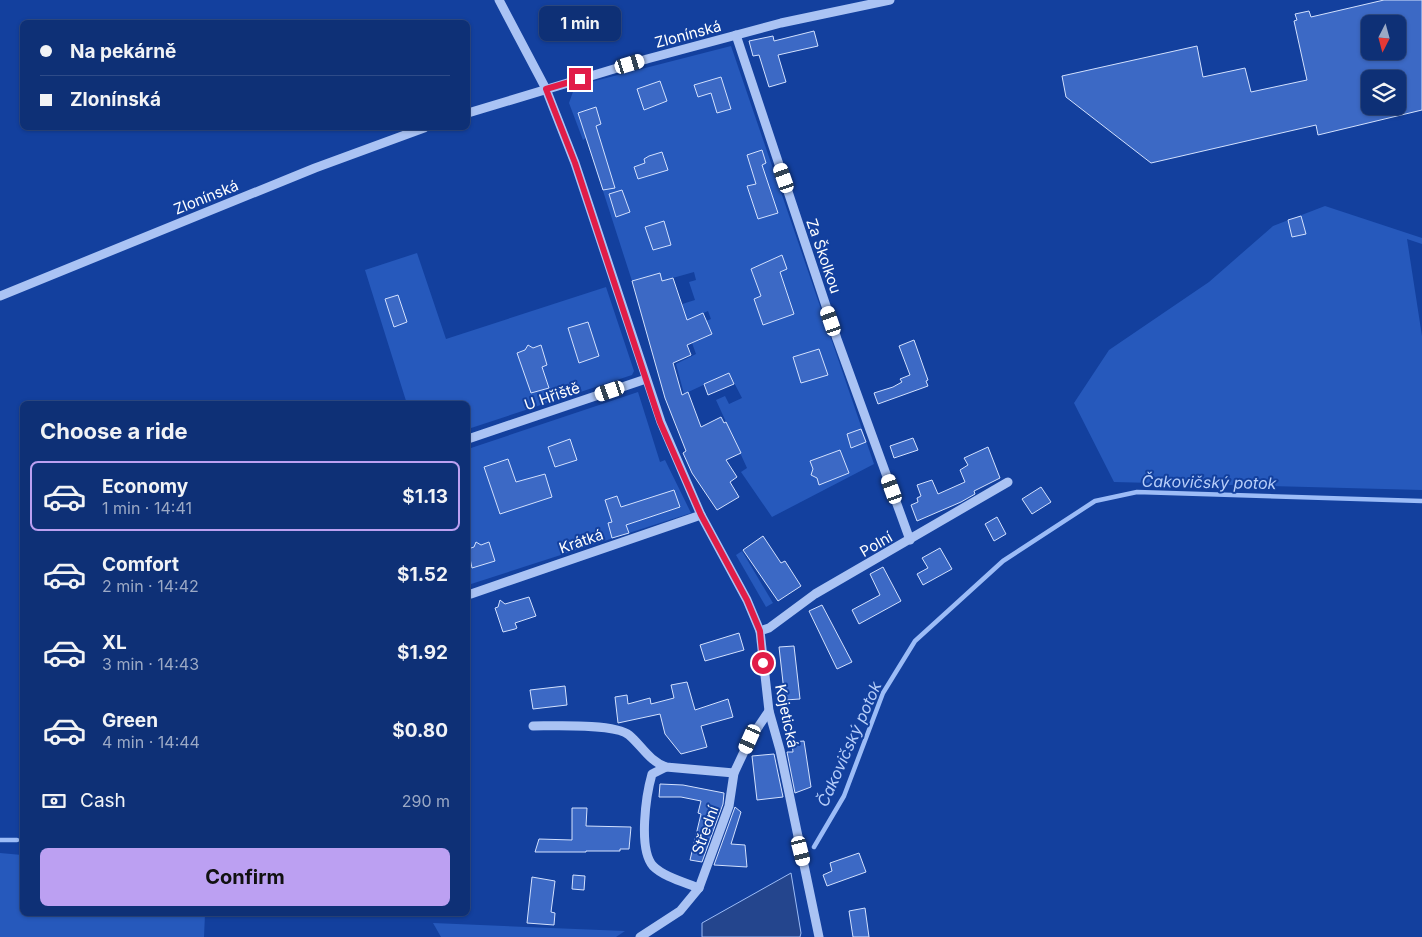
<!DOCTYPE html>
<html lang="en">
<head>
<meta charset="utf-8">
<style>
  :root { --surface:#0e3076; --page:#17387b; --text:#f1f3f6; --muted:#9ba9c5; --line:#2e4b88; --accent:#bca0f2 }
  body { margin:0; font-family:Inter,sans-serif; background:var(--page); color:var(--text); height:100vh; display:flex; flex-direction:column; font-size:19px; white-space:nowrap }
  * { box-sizing:border-box; margin:0 }
  p { font-size:16px; color:var(--muted) }
  .icon { flex:none; width:28px; height:28px; fill:none; stroke:currentColor; stroke-width:2; stroke-linecap:round; stroke-linejoin:round }
  .map { position:relative; flex:1; overflow:hidden }
  .details { position:absolute; left:20px; top:401px; width:450px; height:515px; display:flex; flex-direction:column; background:var(--surface); border-radius:8px; box-shadow:0 1px 4px #0004,0 0 0 1px var(--line) }
  .details>* { flex:none }
  .guide { position:absolute; left:20px; top:20px; width:450px; height:110px; border-radius:8px; box-shadow:0 1px 4px #0004,0 0 0 1px var(--line); display:grid; align-content:center; height:110px; padding:0 20px; background:var(--surface) }
  .needle { width:32px; rotate:186deg }
  .fabs { position:absolute; left:1361px; top:15px; display:grid; gap:10px }
  .fabs a { display:grid; place-items:center; width:45px; height:45px; border-radius:8px; background:var(--surface); box-shadow:0 1px 4px #0004,0 0 0 1px var(--line); font-size:25px }
  .end { position:absolute; width:22px; height:22px; margin:-11px; border:6px solid #e11d48; background:#fff; box-shadow:0 0 0 2px #fff }
  .from { border-radius:50% }
  .bubble { position:absolute; height:35px; border-radius:8px; background:var(--surface); box-shadow:0 1px 4px #0004,0 0 0 1px var(--line); font-size:16px; font-weight:700; line-height:35px; text-align:center }
  .car { position:absolute; width:15px; height:30px; margin:-15px -8px; border-radius:6px; box-shadow:0 0 4px 1px #0007; background:linear-gradient(#fff 24%,#345 0 40%,#fff 0 76%,#345 0 86%,#fff 0) }
  .guide b { display:flex; align-items:center; gap:18px; height:48px; font-size:19px }
  .guide b+b { border-top:1px solid var(--line) }
  .guide i { width:12px; height:12px; background:var(--text) }
  ul { padding:0; list-style:none }
  li { display:flex; align-items:center; gap:15px; height:70px; margin:0 10px 8px; padding:0 10px; border:2px solid transparent; border-radius:8px }
  li div { flex:1 }
  li b { display:block; font-size:19px }
  li em { font-style:normal; font-weight:700 }
  li.selected { border-color:var(--accent) }
  li>.icon { width:45px; height:45px; stroke-width:1.5 }
  h2 { padding:0 20px; font-size:22px; line-height:60px }
  .pay { display:flex; align-items:center; gap:12px; height:55px; padding:0 20px; font-size:19px }
  .pay p { margin-inline-start:auto }
  .action { display:flex; gap:10px; margin-top:auto; padding:10px 20px }
  .action a { flex:1; height:58px; border-radius:8px; background:var(--accent); color:#111; font-size:20px; font-weight:700; line-height:58px; text-align:center }
  .map>svg:first-child { display:block }
  .green { fill:#2659bc }
  .water { fill:#24458d; stroke:#9cbcf7 }
  .lines { fill:none; stroke-linecap:round; stroke-linejoin:round }
  .stream { stroke:#9cbcf7; stroke-width:4.5 }
  .building { fill:#3c69c5; stroke:#d3e1fe; fill-rule:evenodd }
  .minor { stroke:#aac3f4; stroke-width:9 }
  .route { stroke:#e11d48; stroke-width:6 }
  .labels { text-anchor:middle; dominant-baseline:central; stroke-width:4; stroke-linejoin:round; paint-order:stroke }
  .street-label { font-size:15px; fill:#fff; stroke:#13409e }
  .water-label { font-size:16px; font-style:italic; fill:#b7cefa; stroke:#13409e }
</style>
</head>
<body>
<div class="map">
<svg width="1422" height="937" viewBox="0 0 1422 937">
  <rect width="100%" height="100%" fill="#13409e"/>
  <!-- green -->
  <g class="green">
    <polygon points="731,46 874,464 772,517 741,472 747,468 716,400 725,396 729,404 742,398 729,373 684,394 676,364 696,354 692,343 712,334 708,324 687,329 711,319 708,311 683,322 679,305 695,300 689,282 696,280 694,272 662,281 659,273 632,281 586,138 583,140 569,103 575,86"/>
    <polygon points="1325,206 1422,238 1422,244 1407,239 1422,336 1422,490 1114,482 1074,403 1109,350 1209,282 1273,226"/>
    <polygon points="417,253 446,339 606,287 634,371 632,375 468,429 468,404 407,404 365,270"/>
    <polygon points="638,392 660,462 665,460 691,513 468,585 468,449"/>
    <polygon points="742,551 773,603 766,607 736,555"/>
    <polygon points="0,853 22,855 22,914 205,914 204,937 0,937"/>
    <polygon points="433,923 625,931 616,937 441,937"/>
  </g>
  <!-- water -->
  <polygon class="water" points="791,873 801,933 800,937 702,937 702,923"/>
  <g class="lines">
    <!-- stream -->
    <g class="stream">
      <polyline points="0,840 17,840"/>
      <polyline points="814,847 844,796 883,693 915,641 1003,561 1095,501 1137,492 1422,501"/>
    </g>
  </g>
  <!-- building -->
  <g class="building">
    <path d="M1384 0H1422V110L1318 135 1316 125 1151 163 1066 97 1062 76 1197 46 1203 77 1245 68 1251 92 1307 80 1294 21 1297 20 1295 14 1309 11 1311 17ZM1370 24H1398V51H1370ZM1370 79H1398V106H1370Z"/>
    <polygon points="814,31 818,46 778,55 786,82 769,87 759,55 753,56 749,41 773,36 774,41"/>
    <polygon points="721,77 731,109 717,113 711,93 698,97 694,85"/>
    <polygon points="660,81 667,101 644,110 637,89"/>
    <polygon points="596,107 601,124 596,126 615,188 603,190 578,113"/>
    <polygon points="762,150 766,163 762,165 778,213 758,219 747,186 756,184 747,155"/>
    <polygon points="662,152 668,170 638,179 634,167 645,163 644,159 649,156"/>
    <polygon points="622,190 630,212 616,217 609,194"/>
    <polygon points="1301,216 1306,234 1292,237 1288,220"/>
    <polygon points="664,221 671,245 653,250 645,227"/>
    <polygon points="782,255 787,269 780,272 794,314 763,325 754,299 761,296 751,269"/>
    <polygon points="660,273 662,281 673,278 687,320 703,313 712,334 687,345 691,355 673,363 682,395 688,392 701,427 721,417 724,423 726,422 741,453 726,460 737,477 730,482 739,497 717,510 692,473 683,453 686,451 665,398 632,281"/>
    <polygon points="398,295 407,322 394,327 385,299"/>
    <polygon points="588,322 599,356 579,363 568,328"/>
    <polygon points="914,340 928,380 926,381 928,386 878,404 874,393 893,387 902,382 900,379 910,375 899,346"/>
    <polygon points="528,345 533,348 541,345 547,365 542,367 549,388 531,393 517,353 525,350"/>
    <polygon points="819,349 828,375 801,383 793,357"/>
    <polygon points="729,373 734,384 708,395 704,384"/>
    <polygon points="861,429 866,442 851,448 847,434"/>
    <polygon points="913,438 918,450 894,458 890,446"/>
    <polygon points="570,439 577,460 555,467 548,447"/>
    <polygon points="988,447 1000,478 974,491 975,494 961,502 917,521 911,505 918,502 917,498 921,496 917,485 932,480 938,494 965,482 960,470 968,465 964,458"/>
    <polygon points="840,450 849,473 819,485 817,478 811,475 813,469 810,461"/>
    <polygon points="508,459 516,482 545,474 552,497 500,514 484,467"/>
    <polygon points="1041,487 1051,502 1032,514 1022,499"/>
    <polygon points="674,490 680,507 626,525 629,533 612,538 608,523 612,522 605,500 617,496 621,507"/>
    <polygon points="997,517 1006,534 994,541 985,524"/>
    <polygon points="763,536 781,563 785,561 801,586 778,601 743,550"/>
    <polygon points="476,542 481,545 489,542 495,561 472,568 468,549 474,547"/>
    <polygon points="940,548 952,569 923,585 917,574 928,568 922,558"/>
    <polygon points="883,567 901,601 859,624 852,610 880,595 870,574"/>
    <polygon points="529,597 536,616 515,623 517,628 515,629 503,632 495,608 498,607 500,600 505,604"/>
    <polygon points="822,605 852,662 837,669 809,611"/>
    <polygon points="739,633 744,650 705,661 700,645"/>
    <polygon points="794,646 800,699 785,700 779,647"/>
    <polygon points="687,682 695,710 728,699 733,717 701,726 707,747 681,754 665,734 660,714 618,723 615,697 627,695 628,704 650,698 651,704 674,698 671,685"/>
    <polygon points="565,686 567,705 533,709 530,690"/>
    <polygon points="804,741 811,787 795,793 787,752 793,752 792,742"/>
    <polygon points="774,754 783,797 757,800 752,756"/>
    <polygon points="660,784 683,785 724,793 723,804 702,862 690,860 701,814 698,813 701,801 681,797 659,797"/>
    <polygon points="735,807 741,812 731,844 745,845 747,867 714,865"/>
    <polygon points="572,808 587,808 586,826 631,827 629,849 620,849 620,851 586,851 586,852 535,852 539,839 572,840"/>
    <polygon points="859,853 866,872 827,886 823,875 832,871 830,863"/>
    <polygon points="573,875 585,876 584,890 572,889"/>
    <polygon points="532,877 555,881 551,912 555,913 554,925 527,923"/>
    <polygon points="865,908 869,937 853,937 849,911"/>
  </g>
  <g class="lines">
    <!-- minor -->
    <g class="minor">
      <polyline points="499,0 546,89 575,163 661,422 701,515 747,600 760,631 769,711 780,750 819,937"/>
      <polyline points="736,35 837,339 910,540"/>
      <polyline points="468,113 647,59 781,23 890,0"/>
      <polyline points="0,296 315,168 424,128"/>
      <polyline points="468,439 646,379"/>
      <polyline points="471,594 701,515"/>
      <polyline points="760,631 769,628 815,594 1008,482"/>
      <path d="M533 726C553 726 615 723 629 735 642 746 649 761 666 767L734 773"/>
      <path d="M666 767 652 774C646 795 638 849 653 866 664 877 684 882 699 888"/>
      <polyline points="640,937 680,911 699,888 729,806 734,773 750,739 769,711"/>
    </g>
  </g>
  <g class="lines">
    <!-- route -->
    <polyline class="route" points="580,79 546,89 575,163 660,422 701,515 747,600 760,631 763,663"/>
  </g>
  <g class="labels">
    <!-- street labels -->
    <g class="street-label">
      <text transform="translate(688 34) rotate(-15)">Zlonínská</text>
      <text transform="translate(206 197) rotate(-22)">Zlonínská</text>
      <text transform="translate(824 256) rotate(71)">Za Školkou</text>
      <text transform="translate(552 396) rotate(-19)">U Hřiště</text>
      <text transform="translate(581 541) rotate(-19)">Krátká</text>
      <text transform="translate(876 544) rotate(-30)">Polní</text>
      <text transform="translate(787 716) rotate(78)">Kojetická</text>
      <text transform="translate(705 830) rotate(-70)">Střední</text>
    </g>
    <!-- water labels -->
    <g class="water-label">
      <text transform="translate(1209 482) rotate(1)">Čakovičský potok</text>
      <text transform="translate(849 744) rotate(-66)">Čakovičský potok</text>
    </g>
  </g>
</svg>
<div class="fabs">
<a><svg class="needle" viewBox="-14 -14 28 28"><path d="M0-13l5 13h-10z" fill="#e53935"/><path d="M0 13l5-13h-10z" fill="#9ba9c5"/></svg></a>
<a><svg class="icon" aria-label="layers" viewBox="0 0 24 24"><path d="M12 4l9 5-9 5-9-5zM3 14l9 5 9-5"/></svg></a>
</div>
<i class="end from" style="left:763px;top:663px"></i>
<i class="end" style="left:580px;top:79px"></i>
<div class="bubble" style="left:539px;top:6px;width:82px">1 min</div>
<i class="car" style="left:630px;top:64px;rotate:73deg"></i>
<i class="car" style="left:784px;top:178px;rotate:341deg"></i>
<i class="car" style="left:831px;top:321px;rotate:341deg"></i>
<i class="car" style="left:610px;top:391px;rotate:251deg"></i>
<i class="car" style="left:892px;top:489px;rotate:340deg"></i>
<i class="car" style="left:750px;top:739px;rotate:204deg"></i>
<i class="car" style="left:801px;top:851px;rotate:166deg"></i>
<div class="guide">
<b><i class="from"></i>Na pekárně</b>
<b><i></i>Zlonínská</b>
</div>
<section class="details">
<h2>Choose a ride</h2>
<ul>
<li class="selected"><svg class="icon" aria-label="car" viewBox="0 0 24 24"><path d="M5 17H2v-5l4-1 3-4h7l3 4 3 1v5h-3M9 17h6M6 11h13"/><circle cx="7" cy="17" r="2"/><circle cx="17" cy="17" r="2"/></svg><div><b>Economy</b><p>1 min · 14:41</p></div><em>$1.13</em></li>
<li><svg class="icon" aria-label="car" viewBox="0 0 24 24"><path d="M5 17H2v-5l4-1 3-4h7l3 4 3 1v5h-3M9 17h6M6 11h13"/><circle cx="7" cy="17" r="2"/><circle cx="17" cy="17" r="2"/></svg><div><b>Comfort</b><p>2 min · 14:42</p></div><em>$1.52</em></li>
<li><svg class="icon" aria-label="car" viewBox="0 0 24 24"><path d="M5 17H2v-5l4-1 3-4h7l3 4 3 1v5h-3M9 17h6M6 11h13"/><circle cx="7" cy="17" r="2"/><circle cx="17" cy="17" r="2"/></svg><div><b>XL</b><p>3 min · 14:43</p></div><em>$1.92</em></li>
<li><svg class="icon" aria-label="car" viewBox="0 0 24 24"><path d="M5 17H2v-5l4-1 3-4h7l3 4 3 1v5h-3M9 17h6M6 11h13"/><circle cx="7" cy="17" r="2"/><circle cx="17" cy="17" r="2"/></svg><div><b>Green</b><p>4 min · 14:44</p></div><em>$0.80</em></li>
</ul>
<div class="pay"><svg class="icon" aria-label="cash" viewBox="0 0 24 24"><path d="M3 7h18v10H3z"/><circle cx="12" cy="12" r="2"/></svg>Cash<p>290 m</p></div>
<div class="action"><a>Confirm</a></div>
</section>
</div>
</body>
</html>
